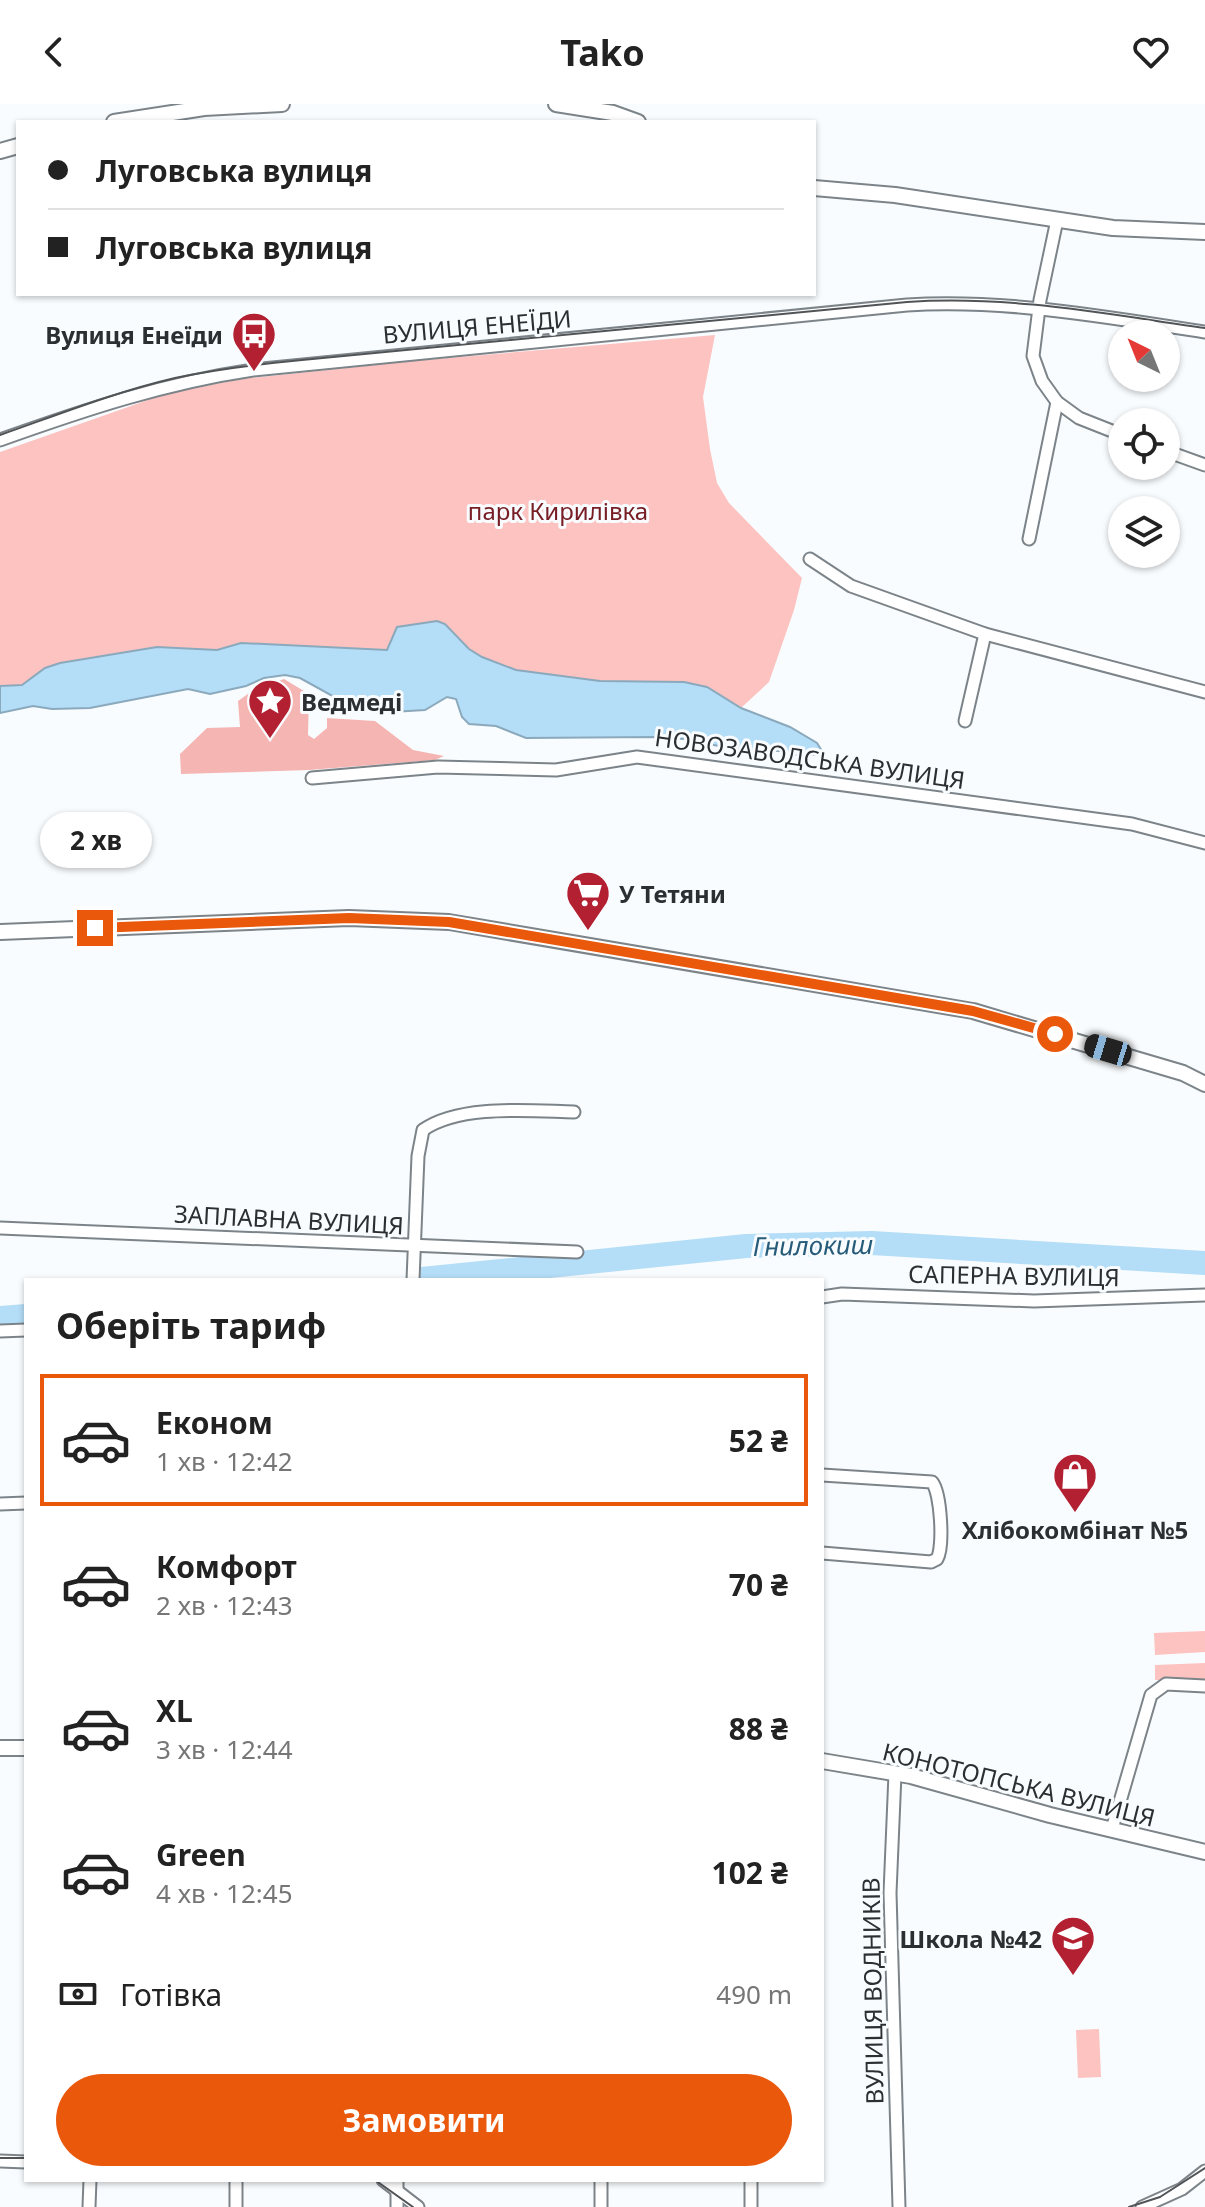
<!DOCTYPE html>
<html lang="uk">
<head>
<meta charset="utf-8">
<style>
  :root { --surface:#fff; --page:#f2f2f2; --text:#222; --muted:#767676; --line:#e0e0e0; --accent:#ea580c }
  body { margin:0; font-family:"Noto Sans",sans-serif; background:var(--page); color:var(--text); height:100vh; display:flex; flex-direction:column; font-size:30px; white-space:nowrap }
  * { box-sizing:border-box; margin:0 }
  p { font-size:26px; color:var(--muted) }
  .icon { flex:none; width:44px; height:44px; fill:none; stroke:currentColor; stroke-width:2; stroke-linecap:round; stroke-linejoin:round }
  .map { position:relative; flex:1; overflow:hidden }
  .drawer { position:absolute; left:24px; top:1174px; width:800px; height:904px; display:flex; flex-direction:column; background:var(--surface); border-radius:0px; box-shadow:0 2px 6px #0004 }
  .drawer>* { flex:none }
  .banner { position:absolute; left:16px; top:16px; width:800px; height:176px; border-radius:0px; box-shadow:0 2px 6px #0004; display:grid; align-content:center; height:176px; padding:0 32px; background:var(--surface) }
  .needle { width:52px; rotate:317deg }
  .buttons { position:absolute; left:1108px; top:216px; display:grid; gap:16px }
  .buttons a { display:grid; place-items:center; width:72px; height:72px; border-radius:50%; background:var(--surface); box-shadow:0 2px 6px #0004; font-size:40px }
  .end { position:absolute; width:36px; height:36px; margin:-18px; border:10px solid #ea580c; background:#fff; box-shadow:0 0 0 4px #fff }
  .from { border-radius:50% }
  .bubble { position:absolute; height:56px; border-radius:28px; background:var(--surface); box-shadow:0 2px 6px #0004; font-size:26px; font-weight:700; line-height:56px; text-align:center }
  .car { position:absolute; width:24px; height:48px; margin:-24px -12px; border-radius:10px; box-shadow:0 0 6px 2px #0007; background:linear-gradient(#222 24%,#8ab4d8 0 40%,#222 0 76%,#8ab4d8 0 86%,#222 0) }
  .banner b { display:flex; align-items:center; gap:28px; height:76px; font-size:30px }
  .banner b+b { border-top:2px solid var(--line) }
  .banner i { width:20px; height:20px; background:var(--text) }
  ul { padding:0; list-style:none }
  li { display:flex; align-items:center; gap:24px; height:132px; margin:0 16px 12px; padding:0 16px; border:4px solid transparent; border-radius:0px }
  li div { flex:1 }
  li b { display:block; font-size:30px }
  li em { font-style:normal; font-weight:700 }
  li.current { border-color:var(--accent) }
  li>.icon { width:72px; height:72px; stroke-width:1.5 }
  h2 { padding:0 32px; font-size:36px; line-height:96px }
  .pay { display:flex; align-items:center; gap:20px; height:88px; padding:0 32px; font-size:30px }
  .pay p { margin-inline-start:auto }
  .button { display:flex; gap:16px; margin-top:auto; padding:16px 32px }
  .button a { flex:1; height:92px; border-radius:48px; background:var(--accent); color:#fff; font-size:32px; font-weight:700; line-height:92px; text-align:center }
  header { display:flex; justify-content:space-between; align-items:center; height:104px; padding:0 32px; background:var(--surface); font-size:36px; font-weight:700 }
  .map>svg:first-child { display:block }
  .green { fill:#fcc3c1 }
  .forest { fill:#f5b5b3 }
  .water { fill:#b4ddf7; stroke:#8ba9bc; stroke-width:2 }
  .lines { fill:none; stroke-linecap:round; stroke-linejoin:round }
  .river { stroke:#b4ddf7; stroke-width:24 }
  .street-casing { stroke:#7c8489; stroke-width:15 }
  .secondary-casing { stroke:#7c8489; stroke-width:18 }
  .street { stroke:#fff; stroke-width:11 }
  .secondary { stroke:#fff; stroke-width:14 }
  .tram { stroke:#515456; stroke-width:2 }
  .route { stroke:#ea580c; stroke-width:10 }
  .labels { text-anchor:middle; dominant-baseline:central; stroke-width:6; stroke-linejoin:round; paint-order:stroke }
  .street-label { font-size:24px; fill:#2c2f32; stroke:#f9fcfe }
  .poi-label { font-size:24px; font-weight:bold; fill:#2c2f32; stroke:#f9fcfe; text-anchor:end }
  .park-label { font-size:24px; fill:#771d24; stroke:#f9fcfe }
  .water-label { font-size:26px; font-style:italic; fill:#265b79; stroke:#f9fcfe }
</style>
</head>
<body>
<header><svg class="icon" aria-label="back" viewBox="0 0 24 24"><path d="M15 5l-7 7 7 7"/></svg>Tako<svg class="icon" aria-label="heart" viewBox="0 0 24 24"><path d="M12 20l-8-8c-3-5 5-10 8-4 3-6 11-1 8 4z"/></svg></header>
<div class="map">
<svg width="1205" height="2103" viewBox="0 0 1205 2103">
  <rect width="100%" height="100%" fill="#f9fcfe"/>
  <!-- green -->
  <g class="green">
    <polygon points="715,231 703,293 710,345 717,379 729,399 802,474 794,506 769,578 741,604 707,583 684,578 600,577 516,566 482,553 469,545 445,520 387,546 241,539 217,546 157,543 60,559 45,564 21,581 0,582 0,348 165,290 241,275 413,257"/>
    <polygon points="1205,1527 1205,1548 1155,1551 1154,1529"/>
    <polygon points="1205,1559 1205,1577 1155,1576 1155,1561"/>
    <polygon points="1099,1925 1101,1973 1078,1974 1076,1926"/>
  </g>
  <!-- forest -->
  <polygon class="forest" points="284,575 309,590 308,631 314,635 327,624 327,614 375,617 413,646 444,652 435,656 309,666 181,670 180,650 207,624 240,623 238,597 252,587"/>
  <!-- water -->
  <polygon class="water" points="437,517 445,520 469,545 482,553 516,566 600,577 684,578 707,583 741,604 790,623 817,639 822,647 817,651 790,651 780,647 733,645 685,635 654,633 526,634 496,622 469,620 462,613 456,595 447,593 425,606 375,609 347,600 300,574 285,571 264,574 246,582 210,590 188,585 90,604 52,605 33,602 0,609 0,582 22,581 45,564 60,559 157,543 217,546 241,539 387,546 397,523"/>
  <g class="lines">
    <!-- river -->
    <g class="river">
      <polyline points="422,1175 746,1142 872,1139 1205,1159"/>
      <polyline points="0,1214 26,1212"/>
    </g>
    <!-- street casing -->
    <g class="street-casing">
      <g id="street">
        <polyline points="1057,116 1040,196 1033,252 1042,277 1057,298 1079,314 1122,331"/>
        <path d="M0 336C84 306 165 279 253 266L907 201C1008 195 1105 213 1205 228"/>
        <polyline points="1166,347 1205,361"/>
        <polyline points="1029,435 1057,298"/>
        <polyline points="810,455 851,482 985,530 1205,588"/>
        <polyline points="965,617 985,530"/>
        <polyline points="312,674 438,663 556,666 637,653 1132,720 1205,739"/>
        <polyline points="0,1124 577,1148"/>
        <path d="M413 1176 418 1052 423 1026C460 1000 530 1007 574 1008"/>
        <polyline points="822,1193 842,1190 1034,1197 1205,1191"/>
        <polyline points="0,1227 26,1226"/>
        <path d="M822 1371 932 1378C941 1389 944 1443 937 1455L931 1458 822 1449"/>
        <polyline points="0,1400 26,1399"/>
        <polyline points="895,1670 890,1789 899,2103"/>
        <polyline points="1112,1725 1151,1591 1166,1580 1205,1582"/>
        <polyline points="0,2057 26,2058"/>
        <polyline points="236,2076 236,2103"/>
        <polyline points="383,2076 418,2103"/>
        <polyline points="601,2076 601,2103"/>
        <polyline points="751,2076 751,2103"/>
        <polyline points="89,2103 90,2076"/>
        <polyline points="397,2103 397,2076"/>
        <polyline points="1142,2103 1182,2085 1205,2067"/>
      </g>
    </g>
    <!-- secondary casing -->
    <g class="secondary-casing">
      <g id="secondary">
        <polyline points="556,0 613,9 638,18"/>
        <polyline points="114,18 204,4 282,0"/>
        <polyline points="0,47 18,42"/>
        <polyline points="814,84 895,91 1113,124 1205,128"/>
        <polyline points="0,828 349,814 449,818 973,907 1183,969 1205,980"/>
        <polyline points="0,1644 26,1644"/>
        <polyline points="822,1657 911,1672 1050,1711 1205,1748"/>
      </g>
    </g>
    <!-- street -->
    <use href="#street" class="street"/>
    <!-- secondary -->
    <use href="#secondary" class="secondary"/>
    <!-- tram -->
    <g class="tram">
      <path d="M0 331C57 311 115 288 175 274 217 265 260 260 302 256L907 198C1008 191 1106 210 1205 224"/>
      <polyline points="0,2054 26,2054"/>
      <polyline points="375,2076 413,2103"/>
      <polyline points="1129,2103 1160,2093 1205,2064"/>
    </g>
  </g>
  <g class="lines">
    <!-- route -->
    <polyline class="route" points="95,824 349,814 449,818 973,907 1055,930"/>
  </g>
  <!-- icons -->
  <defs>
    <g id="bus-pin" transform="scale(2.3)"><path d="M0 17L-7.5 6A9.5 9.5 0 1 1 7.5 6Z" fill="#b32032" stroke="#f9fcfe"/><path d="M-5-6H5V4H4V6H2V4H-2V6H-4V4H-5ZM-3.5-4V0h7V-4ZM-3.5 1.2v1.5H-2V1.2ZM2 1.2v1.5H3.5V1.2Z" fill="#fff"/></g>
    <g id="sight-pin" transform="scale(2.3)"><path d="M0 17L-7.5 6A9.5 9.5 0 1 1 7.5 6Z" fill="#b32032" stroke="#f9fcfe"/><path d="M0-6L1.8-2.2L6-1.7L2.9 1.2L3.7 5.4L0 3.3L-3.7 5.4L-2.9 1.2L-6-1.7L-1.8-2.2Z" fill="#fff"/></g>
    <g id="supermarket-pin" transform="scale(2.3)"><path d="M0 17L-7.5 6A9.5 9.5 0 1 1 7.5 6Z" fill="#b32032" stroke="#f9fcfe"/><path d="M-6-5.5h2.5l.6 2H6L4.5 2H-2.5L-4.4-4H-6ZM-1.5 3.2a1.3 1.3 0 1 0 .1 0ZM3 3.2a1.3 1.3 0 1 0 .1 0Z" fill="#fff"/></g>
    <g id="shop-pin" transform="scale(2.3)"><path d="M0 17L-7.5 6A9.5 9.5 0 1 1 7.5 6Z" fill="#b32032" stroke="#f9fcfe"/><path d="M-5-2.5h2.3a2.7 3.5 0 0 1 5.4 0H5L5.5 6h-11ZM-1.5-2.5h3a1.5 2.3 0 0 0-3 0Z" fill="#fff"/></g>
    <g id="school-pin" transform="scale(2.3)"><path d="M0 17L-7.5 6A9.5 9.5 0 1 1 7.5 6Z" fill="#b32032" stroke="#f9fcfe"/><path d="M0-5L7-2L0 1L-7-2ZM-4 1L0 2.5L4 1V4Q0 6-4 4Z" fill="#fff"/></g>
  </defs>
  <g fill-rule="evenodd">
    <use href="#bus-pin" x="254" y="230"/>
    <use href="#sight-pin" x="270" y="597"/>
    <use href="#supermarket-pin" x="588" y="789"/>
    <use href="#shop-pin" x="1075" y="1371"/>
    <use href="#school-pin" x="1073" y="1834"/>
  </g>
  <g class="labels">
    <!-- street labels -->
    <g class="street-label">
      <text transform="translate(477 222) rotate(-5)">ВУЛИЦЯ ЕНЕЇДИ</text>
      <text transform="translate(810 654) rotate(8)">НОВОЗАВОДСЬКА ВУЛИЦЯ</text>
      <text transform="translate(289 1115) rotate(3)">ЗАПЛАВНА ВУЛИЦЯ</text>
      <text transform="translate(1014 1171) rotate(1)">САПЕРНА ВУЛИЦЯ</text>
      <text transform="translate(1019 1680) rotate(14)">КОНОТОПСЬКА ВУЛИЦЯ</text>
      <text transform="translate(872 1887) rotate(-91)">ВУЛИЦЯ ВОДНИКІВ</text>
    </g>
    <!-- poi labels -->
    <g class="poi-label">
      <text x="223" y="230">Вулиця Енеїди</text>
      <text x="301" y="597" text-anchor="start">Ведмеді</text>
      <text x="619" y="789" text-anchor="start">У Тетяни</text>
      <text x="1075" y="1425" text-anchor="middle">Хлібокомбінат №5</text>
      <text x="1042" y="1834">Школа №42</text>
    </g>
    <!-- park labels -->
    <g class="park-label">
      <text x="558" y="406">парк Кирилівка</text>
    </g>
    <!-- water labels -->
    <g class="water-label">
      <text transform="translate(813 1141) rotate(-1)">Гнилокиш</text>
    </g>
  </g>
</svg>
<div class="buttons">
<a><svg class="needle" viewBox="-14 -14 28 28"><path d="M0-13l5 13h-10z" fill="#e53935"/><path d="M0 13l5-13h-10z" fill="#767676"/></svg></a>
<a><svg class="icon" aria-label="locate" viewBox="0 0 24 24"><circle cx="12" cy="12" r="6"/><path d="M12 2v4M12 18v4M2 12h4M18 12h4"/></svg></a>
<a><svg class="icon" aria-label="layers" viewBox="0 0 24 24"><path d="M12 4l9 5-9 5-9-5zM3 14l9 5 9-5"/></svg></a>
</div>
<i class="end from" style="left:1055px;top:930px"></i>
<i class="end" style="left:95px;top:824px"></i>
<div class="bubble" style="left:40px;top:708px;width:112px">2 хв</div>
<i class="car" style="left:1108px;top:946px;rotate:287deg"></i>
<div class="banner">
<b><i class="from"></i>Луговська вулиця</b>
<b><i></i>Луговська вулиця</b>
</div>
<section class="drawer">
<h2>Оберіть тариф</h2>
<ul>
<li class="current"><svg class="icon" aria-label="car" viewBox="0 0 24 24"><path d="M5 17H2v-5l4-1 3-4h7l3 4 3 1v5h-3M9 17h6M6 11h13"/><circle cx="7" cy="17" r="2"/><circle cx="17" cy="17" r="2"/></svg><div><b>Економ</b><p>1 хв · 12:42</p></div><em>52 ₴</em></li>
<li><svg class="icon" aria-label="car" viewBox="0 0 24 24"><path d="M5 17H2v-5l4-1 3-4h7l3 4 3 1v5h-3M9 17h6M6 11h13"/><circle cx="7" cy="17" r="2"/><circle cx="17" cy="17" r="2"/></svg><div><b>Комфорт</b><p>2 хв · 12:43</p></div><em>70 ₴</em></li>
<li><svg class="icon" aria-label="car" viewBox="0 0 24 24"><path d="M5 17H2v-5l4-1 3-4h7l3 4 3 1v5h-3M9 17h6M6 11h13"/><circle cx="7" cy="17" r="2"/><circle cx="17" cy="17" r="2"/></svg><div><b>XL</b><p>3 хв · 12:44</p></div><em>88 ₴</em></li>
<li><svg class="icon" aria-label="car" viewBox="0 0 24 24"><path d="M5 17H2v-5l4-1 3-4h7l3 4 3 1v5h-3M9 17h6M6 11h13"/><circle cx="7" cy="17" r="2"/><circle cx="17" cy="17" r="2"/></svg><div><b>Green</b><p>4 хв · 12:45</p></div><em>102 ₴</em></li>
</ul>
<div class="pay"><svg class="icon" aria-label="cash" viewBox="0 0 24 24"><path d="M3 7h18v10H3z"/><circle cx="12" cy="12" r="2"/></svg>Готівка<p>490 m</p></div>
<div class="button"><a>Замовити</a></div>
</section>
</div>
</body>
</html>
